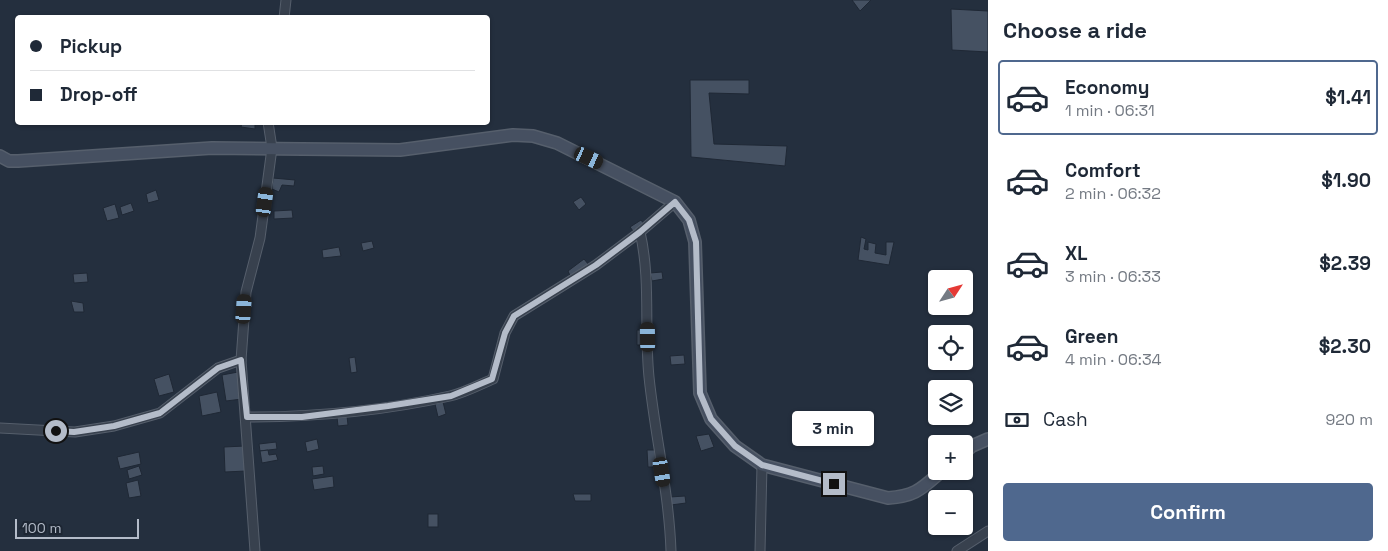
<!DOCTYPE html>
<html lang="en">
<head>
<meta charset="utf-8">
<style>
  :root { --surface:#fff; --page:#f2f2f3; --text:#1f2937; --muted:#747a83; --line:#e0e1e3; --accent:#4f688e }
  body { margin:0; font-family:"Space Grotesk",sans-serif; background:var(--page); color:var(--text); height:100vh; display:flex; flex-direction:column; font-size:19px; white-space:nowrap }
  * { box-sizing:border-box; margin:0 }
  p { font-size:16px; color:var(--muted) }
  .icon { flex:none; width:28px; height:28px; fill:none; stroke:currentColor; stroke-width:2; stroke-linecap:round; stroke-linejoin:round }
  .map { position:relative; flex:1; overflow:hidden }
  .drawer { display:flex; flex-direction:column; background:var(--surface); width:400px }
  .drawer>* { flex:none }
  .banner { position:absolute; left:15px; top:15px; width:475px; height:110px; border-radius:5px; box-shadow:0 1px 4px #0004; display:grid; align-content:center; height:110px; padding:0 15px; background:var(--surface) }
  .needle { width:32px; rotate:54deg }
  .fabs { position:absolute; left:928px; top:270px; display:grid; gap:10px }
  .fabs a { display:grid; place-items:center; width:45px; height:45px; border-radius:5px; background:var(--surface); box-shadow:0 1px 4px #0004; font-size:25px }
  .scale { position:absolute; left:15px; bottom:12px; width:124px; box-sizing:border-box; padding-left:5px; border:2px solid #b4bcc9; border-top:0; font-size:14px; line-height:18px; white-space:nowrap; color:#b4bcc9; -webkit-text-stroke:4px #1d2633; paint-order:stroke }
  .end { position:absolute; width:22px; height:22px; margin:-11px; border:6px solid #b4bcc9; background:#111; box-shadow:0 0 0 2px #111 }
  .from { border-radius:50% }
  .bubble { position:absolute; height:35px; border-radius:5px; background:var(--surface); box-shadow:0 1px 4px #0004; font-size:16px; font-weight:700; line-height:35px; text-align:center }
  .car { position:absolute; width:15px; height:30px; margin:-15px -8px; border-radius:6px; box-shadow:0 0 4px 1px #0007; background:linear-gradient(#222 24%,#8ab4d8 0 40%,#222 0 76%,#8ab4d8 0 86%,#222 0) }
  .banner b { display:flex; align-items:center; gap:18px; height:48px; font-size:19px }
  .banner b+b { border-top:1px solid var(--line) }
  .banner i { width:12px; height:12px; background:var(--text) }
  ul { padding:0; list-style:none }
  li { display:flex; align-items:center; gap:15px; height:75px; margin:0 10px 8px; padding:0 5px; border:2px solid transparent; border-radius:5px }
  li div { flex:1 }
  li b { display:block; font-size:19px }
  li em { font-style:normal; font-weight:700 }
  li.on { border-color:var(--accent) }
  li>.icon { width:45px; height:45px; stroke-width:1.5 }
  h2 { padding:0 15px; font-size:22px; line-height:60px }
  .pay { display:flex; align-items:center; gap:12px; height:55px; padding:0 15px; font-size:19px }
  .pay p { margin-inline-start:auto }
  .cta { display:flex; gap:10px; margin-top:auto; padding:10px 15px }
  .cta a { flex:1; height:58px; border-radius:5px; background:var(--accent); color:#fff; font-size:20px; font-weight:700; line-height:58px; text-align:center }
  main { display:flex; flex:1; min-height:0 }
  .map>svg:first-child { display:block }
  .building { fill:#455162; stroke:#1f2835 }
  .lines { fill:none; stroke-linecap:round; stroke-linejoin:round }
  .minor-casing { stroke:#565f6c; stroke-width:11 }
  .secondary-casing { stroke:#565f6c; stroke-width:14 }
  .minor { stroke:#38414e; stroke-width:9 }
  .secondary { stroke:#465061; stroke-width:11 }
  .route { stroke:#b4bcc9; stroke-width:6 }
</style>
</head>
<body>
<main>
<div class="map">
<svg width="988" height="551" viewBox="0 0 988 551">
  <rect width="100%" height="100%" fill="#242f3e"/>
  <!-- building -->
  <g class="building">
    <polygon points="852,0 871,0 860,11"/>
    <polygon points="951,9 988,11 988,52 952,50"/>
    <polygon points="690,80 749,80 749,94 709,93 714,144 787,146 785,166 691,157"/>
    <polygon points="242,122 255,122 255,129 241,127"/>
    <polygon points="273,178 295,180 294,186 282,185 279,192 272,189"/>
    <polygon points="156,190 159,200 148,203 146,194"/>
    <polygon points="581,197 586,204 579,210 573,202"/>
    <polygon points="131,203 134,211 122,215 120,207"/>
    <polygon points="115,204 119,218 107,221 103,208"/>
    <polygon points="292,210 293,218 274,219 274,211"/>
    <polygon points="641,220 644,224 633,231 630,227"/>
    <polygon points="861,237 866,239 864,249 868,250 868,242 876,244 875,253 886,255 886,242 894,242 889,265 858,260"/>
    <polygon points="372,241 374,248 363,251 361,243"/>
    <polygon points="339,247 341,256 323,258 322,250"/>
    <polygon points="584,259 589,265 571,278 568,271"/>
    <polygon points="662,272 663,279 652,281 650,273"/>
    <polygon points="87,273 88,282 74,283 73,274"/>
    <polygon points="71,301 83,303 84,312 74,312"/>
    <polygon points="637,330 642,330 641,345 637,345"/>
    <polygon points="684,355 685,364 671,365 670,356"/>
    <polygon points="355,357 357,372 351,373 349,358"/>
    <polygon points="238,372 242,399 226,401 222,375"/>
    <polygon points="169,374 174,392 159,396 154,379"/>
    <polygon points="217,392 221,412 202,416 199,396"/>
    <polygon points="443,402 446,414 438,417 435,404"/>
    <polygon points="347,416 348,425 338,426 337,417"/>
    <polygon points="709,434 714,447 701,451 696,436"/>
    <polygon points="317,439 319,449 307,452 305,442"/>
    <polygon points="276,442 277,449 260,451 259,444"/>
    <polygon points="245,446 246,471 225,472 224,447"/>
    <polygon points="268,450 269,455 276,454 278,460 262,463 260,451"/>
    <polygon points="647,450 655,450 656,467 648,467"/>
    <polygon points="139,452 141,464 120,469 117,457"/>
    <polygon points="139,466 142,475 129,479 127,470"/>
    <polygon points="323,466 324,474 313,476 312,467"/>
    <polygon points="333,476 334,487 314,490 312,479"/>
    <polygon points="138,480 141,496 129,498 126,483"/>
    <polygon points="573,494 591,494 591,501 575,501"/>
    <polygon points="685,496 686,503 671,505 670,497"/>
    <rect x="428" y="514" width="10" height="13"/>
  </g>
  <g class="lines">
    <!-- minor casing -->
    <g class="minor-casing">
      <g id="minor">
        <polyline points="284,18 286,0"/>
        <path d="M640 232C651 280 644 328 649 377 655 435 669 493 671 551"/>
        <path d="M247 417C314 417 383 411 450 396 464 393 479 385 493 379L505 333 514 316 596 265 640 232 675 202"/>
        <polyline points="0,428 75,432 114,426 160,413 218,368 241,360"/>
        <polyline points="255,551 241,360 246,292 260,238 272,148 268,122"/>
        <polyline points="760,551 762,465"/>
        <polyline points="957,551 988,531"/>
      </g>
    </g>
    <!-- secondary casing -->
    <g class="secondary-casing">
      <g id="secondary">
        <path d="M0 156 9 161H18L212 148 400 150 513 135 533 136 557 143 675 202 689 220 695 242 700 393 711 419 735 446 762 465 888 498C916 496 921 489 942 471"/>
        <polyline points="964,453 972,446 988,439"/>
      </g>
    </g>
    <!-- minor -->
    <use href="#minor" class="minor"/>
    <!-- secondary -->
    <use href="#secondary" class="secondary"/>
  </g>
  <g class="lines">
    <!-- route -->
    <polyline class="route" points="56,431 74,432 114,426 160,413 218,368 241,360 247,417 302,417 388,406 451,396 492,379 505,333 514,316 596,265 640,232 675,202 689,220 696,242 700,393 711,419 735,446 762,465 834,484"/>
  </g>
</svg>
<div class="fabs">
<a><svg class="needle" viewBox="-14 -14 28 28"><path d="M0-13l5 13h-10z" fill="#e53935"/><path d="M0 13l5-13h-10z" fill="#747a83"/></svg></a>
<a><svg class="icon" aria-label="locate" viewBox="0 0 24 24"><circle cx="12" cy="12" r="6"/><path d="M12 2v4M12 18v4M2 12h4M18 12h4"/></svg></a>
<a><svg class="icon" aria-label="layers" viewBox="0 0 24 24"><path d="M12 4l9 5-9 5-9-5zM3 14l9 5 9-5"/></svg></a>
<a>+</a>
<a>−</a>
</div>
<div class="scale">100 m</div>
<i class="end from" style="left:56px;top:431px"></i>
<i class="end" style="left:834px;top:484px"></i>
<div class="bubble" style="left:792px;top:411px;width:82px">3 min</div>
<i class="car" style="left:589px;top:158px;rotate:115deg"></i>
<i class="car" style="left:265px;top:202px;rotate:8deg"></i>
<i class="car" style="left:244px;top:309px;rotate:4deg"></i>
<i class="car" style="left:648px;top:337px;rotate:359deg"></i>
<i class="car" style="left:662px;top:472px;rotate:171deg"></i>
<div class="banner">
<b><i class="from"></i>Pickup</b>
<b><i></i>Drop-off</b>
</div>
</div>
<section class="drawer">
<h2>Choose a ride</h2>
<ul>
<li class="on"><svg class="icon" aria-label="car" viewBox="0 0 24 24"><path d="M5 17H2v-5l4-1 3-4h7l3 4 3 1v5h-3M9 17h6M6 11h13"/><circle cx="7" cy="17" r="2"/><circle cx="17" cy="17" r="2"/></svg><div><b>Economy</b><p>1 min · 06:31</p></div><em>$1.41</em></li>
<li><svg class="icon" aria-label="car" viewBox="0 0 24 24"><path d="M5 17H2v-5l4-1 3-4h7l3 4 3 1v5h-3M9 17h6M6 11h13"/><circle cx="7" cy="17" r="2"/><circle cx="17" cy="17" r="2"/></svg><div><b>Comfort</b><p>2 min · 06:32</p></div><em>$1.90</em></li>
<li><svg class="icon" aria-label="car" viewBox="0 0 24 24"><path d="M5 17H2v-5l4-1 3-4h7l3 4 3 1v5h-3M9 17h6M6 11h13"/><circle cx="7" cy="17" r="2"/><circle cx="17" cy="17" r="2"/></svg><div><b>XL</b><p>3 min · 06:33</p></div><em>$2.39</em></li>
<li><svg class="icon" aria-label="car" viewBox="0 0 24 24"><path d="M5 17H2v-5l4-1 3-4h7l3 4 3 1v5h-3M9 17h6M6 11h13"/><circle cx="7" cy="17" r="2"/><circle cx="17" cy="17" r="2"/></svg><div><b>Green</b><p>4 min · 06:34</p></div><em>$2.30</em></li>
</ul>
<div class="pay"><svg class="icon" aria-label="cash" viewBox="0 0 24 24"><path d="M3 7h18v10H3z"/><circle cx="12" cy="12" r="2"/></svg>Cash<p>920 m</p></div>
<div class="cta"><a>Confirm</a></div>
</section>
</main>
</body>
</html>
